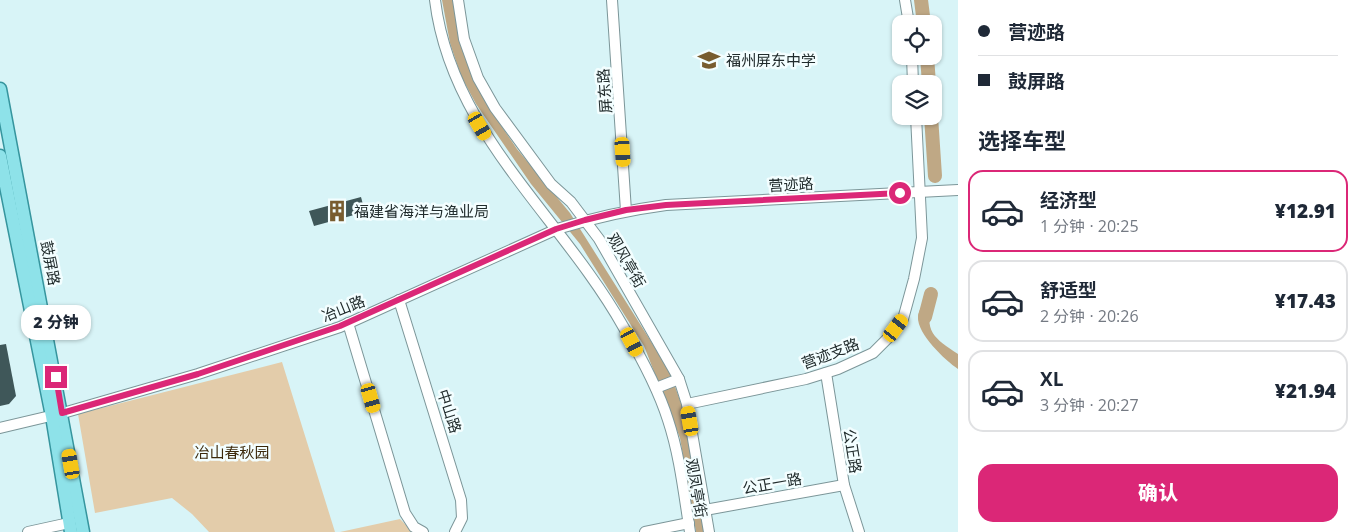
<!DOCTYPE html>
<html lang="zh">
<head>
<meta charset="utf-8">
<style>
  :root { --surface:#fff; --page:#f6f6f7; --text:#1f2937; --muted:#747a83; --line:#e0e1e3; --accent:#db2777 }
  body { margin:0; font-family:"Open Sans","Noto Sans SC",sans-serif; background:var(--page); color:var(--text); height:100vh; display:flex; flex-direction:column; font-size:19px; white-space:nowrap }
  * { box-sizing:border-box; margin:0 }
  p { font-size:16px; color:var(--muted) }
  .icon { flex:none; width:28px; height:28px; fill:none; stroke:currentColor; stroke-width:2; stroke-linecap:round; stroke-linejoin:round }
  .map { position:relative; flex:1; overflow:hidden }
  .side { display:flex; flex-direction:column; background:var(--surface); width:400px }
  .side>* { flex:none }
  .guide { display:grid; align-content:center; height:110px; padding:0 20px; background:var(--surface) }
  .controls { position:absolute; left:892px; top:15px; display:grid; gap:10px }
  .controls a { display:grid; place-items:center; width:50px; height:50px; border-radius:10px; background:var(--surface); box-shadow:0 1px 4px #0004; font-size:25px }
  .end { position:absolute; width:22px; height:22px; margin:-11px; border:6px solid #db2777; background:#fff; box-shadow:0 0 0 2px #fff }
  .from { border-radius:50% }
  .bubble { position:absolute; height:35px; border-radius:15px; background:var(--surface); box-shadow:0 1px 4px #0004; font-size:16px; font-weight:800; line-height:35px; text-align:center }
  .car { position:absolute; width:15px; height:30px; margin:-15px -8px; border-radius:6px; box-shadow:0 0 4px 1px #0007; background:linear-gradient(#f5c518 24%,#345 0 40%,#f5c518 0 76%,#345 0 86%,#f5c518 0) }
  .guide b { display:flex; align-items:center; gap:18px; height:48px; font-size:19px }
  .guide b+b { border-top:1px solid var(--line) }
  .guide i { width:12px; height:12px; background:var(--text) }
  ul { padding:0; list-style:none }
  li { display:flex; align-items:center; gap:15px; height:82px; margin:0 10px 8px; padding:0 10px; border:2px solid var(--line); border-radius:15px }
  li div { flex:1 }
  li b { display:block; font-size:19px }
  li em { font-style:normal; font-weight:800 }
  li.active { border-color:var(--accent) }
  li>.icon { width:45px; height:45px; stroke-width:1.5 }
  h2 { padding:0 20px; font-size:22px; line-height:60px }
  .cta { display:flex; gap:10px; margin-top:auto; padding:10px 20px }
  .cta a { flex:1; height:58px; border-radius:15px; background:var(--accent); color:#fff; font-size:20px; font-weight:800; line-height:58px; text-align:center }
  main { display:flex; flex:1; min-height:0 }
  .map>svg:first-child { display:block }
  .green { fill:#e3ccaa }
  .water { fill:#bfa885 }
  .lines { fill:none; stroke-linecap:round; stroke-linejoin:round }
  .river { stroke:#bfa885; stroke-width:14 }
  .building { fill:#3f5759 }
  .minor-casing { stroke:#7c9699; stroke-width:12 }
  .major-casing { stroke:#36959e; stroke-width:15 }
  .minor { stroke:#fff; stroke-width:10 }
  .major { stroke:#8ee2e9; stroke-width:12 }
  .route { stroke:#db2777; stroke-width:6 }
  .labels { text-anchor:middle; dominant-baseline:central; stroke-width:5; stroke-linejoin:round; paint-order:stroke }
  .poi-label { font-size:15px; fill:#212c2d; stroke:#f3feff; text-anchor:start }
  .street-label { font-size:15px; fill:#212c2d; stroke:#f3feff }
  .park-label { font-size:15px; fill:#3b290b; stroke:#f3feff }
</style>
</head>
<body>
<main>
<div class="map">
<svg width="958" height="532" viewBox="0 0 958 532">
  <rect width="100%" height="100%" fill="#d8f4f7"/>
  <!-- green -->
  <g class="green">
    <polygon points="282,362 335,532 209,532 192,514 172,498 95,513 78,414"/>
    <polygon points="400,519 413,532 340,532"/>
  </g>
  <!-- water -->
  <g class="water">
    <polygon points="442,0 453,0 459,41 472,76 492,112 517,149 570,213 669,370 685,414 705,532 696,532 680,438 644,346 580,244 531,184 476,104 461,76 450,43"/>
    <path d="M925 299 934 302C922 330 935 339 958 354V369C945 360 917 334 918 317 918 311 923 305 925 299Z"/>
  </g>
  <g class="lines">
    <!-- river -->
    <g class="river">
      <polyline points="921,0 924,24"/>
      <polyline points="927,56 929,84"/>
      <polyline points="931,116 935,176"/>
      <polyline points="925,317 931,294"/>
    </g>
  </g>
  <!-- building -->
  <g class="building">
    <polygon points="361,197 365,212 314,226 309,211"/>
    <polygon points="6,344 16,396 9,404 0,406 0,345"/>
  </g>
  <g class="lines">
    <!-- minor casing -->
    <g class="minor-casing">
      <g id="minor">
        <path d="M435 0C451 133 562 217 624 328 641 357 658 388 668 420 680 456 684 495 690 532"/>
        <polyline points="458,0 464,39 478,78 495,108 551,184 571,202 599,239 679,379 687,404 709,532"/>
        <polyline points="612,0 626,211"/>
        <polyline points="905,0 909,24"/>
        <polyline points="912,56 913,84"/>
        <polyline points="399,300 461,500 462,518 455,532"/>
        <polyline points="348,323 405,513 414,527 423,532"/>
        <polyline points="826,373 844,485 859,532"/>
        <polyline points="656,388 679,379"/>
        <polyline points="687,404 806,379 838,369 873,353 890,336 903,319 914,279 922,238 916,116"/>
        <path d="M0 428 63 413 198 374 340 327 557 229C593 218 628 210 666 205L958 190"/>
        <polyline points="705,510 844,485"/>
        <polyline points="28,532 69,523"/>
        <polyline points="645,532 689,523"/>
      </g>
    </g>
    <!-- major casing -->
    <g class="major-casing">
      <g id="major">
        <polyline points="0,89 83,532"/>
        <polyline points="0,156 52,416 71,532"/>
      </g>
    </g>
    <!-- minor -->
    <use href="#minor" class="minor"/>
    <!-- major -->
    <use href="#major" class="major"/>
  </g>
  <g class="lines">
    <!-- route -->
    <polyline class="route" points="56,377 62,413 198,374 340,326 556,229 585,220 626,210 666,205 900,193"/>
  </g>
  <!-- icons -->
  <defs>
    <g id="school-bare" transform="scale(1.725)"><path d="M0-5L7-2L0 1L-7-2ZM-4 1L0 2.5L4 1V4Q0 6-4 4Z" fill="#785c2f" stroke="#f3feff" stroke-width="2.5" paint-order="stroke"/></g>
    <g id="building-bare" transform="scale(1.725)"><path d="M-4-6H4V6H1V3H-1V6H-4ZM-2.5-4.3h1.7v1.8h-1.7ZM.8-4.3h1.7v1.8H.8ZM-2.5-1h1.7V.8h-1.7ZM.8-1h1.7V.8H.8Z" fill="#785c2f" stroke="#f3feff" stroke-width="2.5" paint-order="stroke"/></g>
  </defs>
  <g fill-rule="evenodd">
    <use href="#school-bare" x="709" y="60"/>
    <use href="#building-bare" x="337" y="211"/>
  </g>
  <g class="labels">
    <!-- poi labels -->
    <g class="poi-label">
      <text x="726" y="60">福州屏东中学</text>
      <text x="354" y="211">福建省海洋与渔业局</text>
    </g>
    <!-- street labels -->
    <g class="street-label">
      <text transform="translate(604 91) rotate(-94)">屏东路</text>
      <text transform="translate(791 184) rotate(-3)">营迹路</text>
      <text transform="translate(627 260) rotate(60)">观风亭街</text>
      <text transform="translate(51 263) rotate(79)">鼓屏路</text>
      <text transform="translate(343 308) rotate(-22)">冶山路</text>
      <text transform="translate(830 353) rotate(-21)">营迹支路</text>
      <text transform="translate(450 411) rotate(72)">中山路</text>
      <text transform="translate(853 451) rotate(81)">公正路</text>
      <text transform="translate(772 483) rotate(-10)">公正一路</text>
      <text transform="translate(697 488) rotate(80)">观凤亭街</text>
    </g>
    <!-- park labels -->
    <g class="park-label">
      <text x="232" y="452">冶山春秋园</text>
    </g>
  </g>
</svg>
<div class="controls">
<a><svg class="icon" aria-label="locate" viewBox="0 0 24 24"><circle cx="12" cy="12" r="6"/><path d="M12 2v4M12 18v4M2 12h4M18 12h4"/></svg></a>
<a><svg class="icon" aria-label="layers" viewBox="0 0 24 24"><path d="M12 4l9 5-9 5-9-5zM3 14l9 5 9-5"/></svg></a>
</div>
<i class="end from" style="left:900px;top:193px"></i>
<i class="end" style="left:56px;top:377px"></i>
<div class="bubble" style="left:21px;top:305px;width:70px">2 分钟</div>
<i class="car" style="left:480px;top:126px;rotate:150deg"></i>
<i class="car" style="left:623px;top:152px;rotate:176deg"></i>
<i class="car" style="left:896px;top:328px;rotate:37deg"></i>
<i class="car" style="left:632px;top:342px;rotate:152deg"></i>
<i class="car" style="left:371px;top:398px;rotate:164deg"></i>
<i class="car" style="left:690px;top:421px;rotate:350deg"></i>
<i class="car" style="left:71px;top:464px;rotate:350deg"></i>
</div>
<section class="side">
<div class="guide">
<b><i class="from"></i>营迹路</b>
<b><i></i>鼓屏路</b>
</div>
<h2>选择车型</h2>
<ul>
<li class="active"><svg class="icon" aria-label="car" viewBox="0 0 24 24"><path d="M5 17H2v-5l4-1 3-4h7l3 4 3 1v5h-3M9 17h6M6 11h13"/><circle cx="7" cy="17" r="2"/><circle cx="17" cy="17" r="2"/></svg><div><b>经济型</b><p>1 分钟 · 20:25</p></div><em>¥12.91</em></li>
<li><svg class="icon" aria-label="car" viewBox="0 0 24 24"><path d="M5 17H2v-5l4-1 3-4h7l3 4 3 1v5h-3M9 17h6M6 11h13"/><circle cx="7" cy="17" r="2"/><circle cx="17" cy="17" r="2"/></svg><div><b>舒适型</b><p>2 分钟 · 20:26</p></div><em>¥17.43</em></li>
<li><svg class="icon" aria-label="car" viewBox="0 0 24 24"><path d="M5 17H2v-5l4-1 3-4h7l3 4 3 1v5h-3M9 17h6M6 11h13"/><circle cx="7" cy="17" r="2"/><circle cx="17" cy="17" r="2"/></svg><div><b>XL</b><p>3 分钟 · 20:27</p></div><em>¥21.94</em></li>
</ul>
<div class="cta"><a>确认</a></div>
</section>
</main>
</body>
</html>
